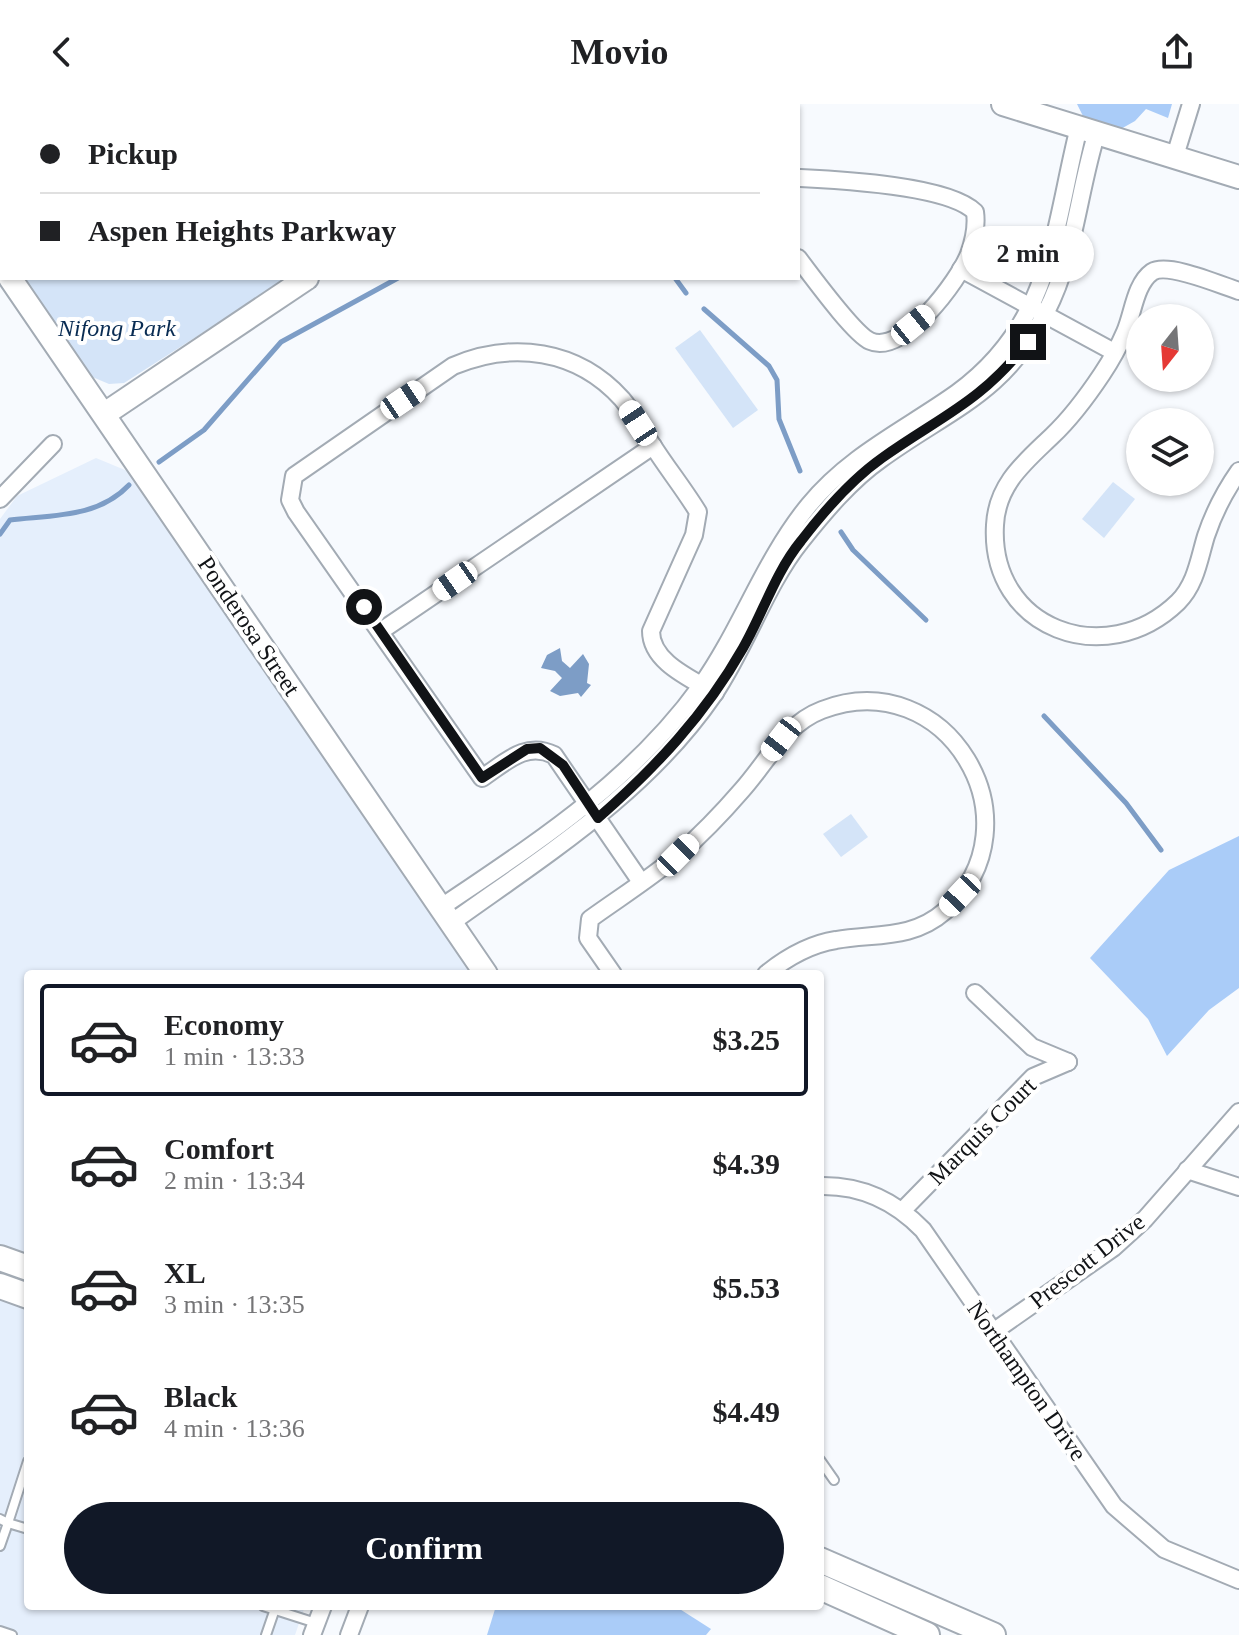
<!DOCTYPE html>
<html lang="en">
<head>
<meta charset="utf-8">
<style>
  :root { --surface:#fff; --page:#f2f2f2; --text:#202124; --muted:#757577; --line:#e0e0e0; --accent:#111827 }
  body { margin:0; font-family:"Times New Roman",serif; background:var(--page); color:var(--text); height:100vh; display:flex; flex-direction:column; font-size:30px; white-space:nowrap }
  * { box-sizing:border-box; margin:0 }
  p { font-size:26px; color:var(--muted) }
  .icon { flex:none; width:44px; height:44px; fill:none; stroke:currentColor; stroke-width:2; stroke-linecap:round; stroke-linejoin:round }
  .map { position:relative; flex:1; overflow:hidden }
  .details { position:absolute; left:24px; top:866px; width:800px; height:640px; display:flex; flex-direction:column; background:var(--surface); border-radius:8px; box-shadow:0 2px 6px #0004 }
  .details>* { flex:none }
  .hud { position:absolute; left:0px; top:0px; width:800px; height:176px; box-shadow:0 2px 6px #0004; display:grid; align-content:center; height:176px; padding:0 40px; background:var(--surface) }
  .needle { width:52px; rotate:197deg }
  .controls { position:absolute; left:1126px; top:200px; display:grid; gap:16px }
  .controls a { display:grid; place-items:center; width:88px; height:88px; border-radius:50%; background:var(--surface); box-shadow:0 2px 6px #0004; font-size:40px }
  .end { position:absolute; width:36px; height:36px; margin:-18px; border:10px solid #111316; background:#fff; box-shadow:0 0 0 4px #fff }
  .from { border-radius:50% }
  .bubble { position:absolute; height:56px; border-radius:28px; background:var(--surface); box-shadow:0 2px 6px #0004; font-size:26px; font-weight:800; line-height:56px; text-align:center }
  .car { position:absolute; width:24px; height:48px; margin:-24px -12px; border-radius:10px; box-shadow:0 0 6px 2px #0007; background:linear-gradient(#fff 24%,#345 0 40%,#fff 0 76%,#345 0 86%,#fff 0) }
  .hud b { display:flex; align-items:center; gap:28px; height:76px; font-size:30px }
  .hud b+b { border-top:2px solid var(--line) }
  .hud i { width:20px; height:20px; background:var(--text) }
  ul { padding:14px 0 0; list-style:none }
  li { display:flex; align-items:center; gap:24px; height:112px; margin:0 16px 12px; padding:0 24px; border:4px solid transparent; border-radius:8px }
  li div { flex:1 }
  li b { display:block; font-size:30px }
  li em { font-style:normal; font-weight:800 }
  li.current { border-color:var(--accent) }
  li>.icon { width:72px; height:72px; stroke-width:1.5 }
  .cta { display:flex; gap:16px; margin-top:auto; padding:16px 40px }
  .cta a { flex:1; height:92px; border-radius:48px; background:var(--accent); color:#fff; font-size:32px; font-weight:800; line-height:92px; text-align:center }
  header { display:flex; justify-content:space-between; align-items:center; height:104px; padding:0 40px; background:var(--surface); font-size:36px; font-weight:800 }
  .map>svg:first-child { display:block }
  .built { fill:#e5effc }
  .green { fill:#d4e4f8 }
  .forest { fill:#aaccf8 }
  .water { fill:#7d9dc6 }
  .lines { fill:none; stroke-linecap:round; stroke-linejoin:round }
  .stream { stroke:#7d9dc6; stroke-width:5 }
  .lane-casing { stroke:#a3abb4; stroke-width:12 }
  .street-casing { stroke:#a3abb4; stroke-width:20 }
  .secondary-casing { stroke:#a3abb4; stroke-width:26 }
  .primary-casing { stroke:#a3abb4; stroke-width:28 }
  .lane { stroke:#fff; stroke-width:8 }
  .street { stroke:#fff; stroke-width:16 }
  .secondary { stroke:#fff; stroke-width:22 }
  .primary { stroke:#fff; stroke-width:24 }
  .route { stroke:#111316; stroke-width:10 }
  .labels { text-anchor:middle; dominant-baseline:central; stroke-width:8; stroke-linejoin:round; paint-order:stroke }
  .park-label { font-size:24px; font-style:italic; fill:#092c53; stroke:#fff }
  .street-label { font-size:24px; fill:#111316; stroke:#fff }
</style>
</head>
<body>
<header><svg class="icon" aria-label="back" viewBox="0 0 24 24"><path d="M15 5l-7 7 7 7"/></svg>Movio<svg class="icon" aria-label="share" viewBox="0 0 24 24"><path d="M12 15V3M7 8l5-5 5 5M5 13v7h14v-7"/></svg></header>
<div class="map">
<svg width="1239" height="1531" viewBox="0 0 1239 1531">
  <rect width="100%" height="100%" fill="#f7fafe"/>
  <!-- built -->
  <polygon class="built" points="96,354 154,378 489,870 28,870 28,1502 305,1502 295,1531 0,1531 0,415 17,392"/>
  <!-- green -->
  <g class="green">
    <polygon points="0,0 593,0 2,2 2,143"/>
    <polygon points="23,174 288,174 124,279 109,280 90,272"/>
    <polygon points="700,226 758,306 733,324 675,244"/>
    <polygon points="1113,378 1135,395 1104,434 1082,415"/>
    <polygon points="851,710 868,733 841,753 823,730"/>
  </g>
  <!-- forest -->
  <g class="forest">
    <polygon points="1077,0 1172,0 1168,14 1146,5 1135,17 1119,26 1083,12"/>
    <polygon points="1239,732 1239,884 1209,906 1167,952 1148,915 1090,854 1169,766"/>
    <polygon points="496,1502 675,1502 711,1525 706,1531 487,1531"/>
  </g>
  <!-- water -->
  <polygon class="water" points="560,544 562,557 570,564 583,550 589,560 587,579 591,581 581,593 578,589 560,592 550,587 562,574 555,567 541,564 547,551"/>
  <g class="lines">
    <!-- stream -->
    <g class="stream">
      <polyline points="675,174 686,189"/>
      <polyline points="704,205 769,262 777,276 779,315 800,367"/>
      <polyline points="159,358 204,326 281,238 398,174"/>
      <polyline points="841,428 853,446 926,516"/>
      <path d="M0 430 10 416C52 411 98 414 129 381"/>
      <polyline points="1044,612 1126,699 1161,746"/>
    </g>
    <!-- lane casing -->
    <g class="lane-casing">
      <g id="lane">
        <polyline points="820,1356 834,1376"/>
        <polyline points="28,1357 8,1419 28,1425"/>
        <polyline points="0,1415 8,1419 0,1442"/>
        <polyline points="263,1502 316,1519"/>
        <polyline points="0,1527 12,1531"/>
        <polyline points="266,1531 276,1502"/>
      </g>
    </g>
    <!-- street casing -->
    <g class="street-casing">
      <g id="street">
        <polyline points="1175,52 1191,0"/>
        <path d="M798 74C838 76 948 81 975 108 977 122 974 136 969 150 959 176 903 252 870 237 853 229 812 172 798 154"/>
        <polyline points="961,165 1114,248"/>
        <path d="M1239 187C1220 181 1168 158 1152 168 1135 180 1133 210 1125 228 1119 242 1110 258 1102 270 1088 291 1070 315 1052 332 1025 358 997 380 995 421 989 525 1106 568 1178 498 1196 480 1199 455 1206 432 1214 408 1225 387 1239 367"/>
        <polyline points="0,395 53,340"/>
        <polyline points="381,527 653,342"/>
        <path d="M641 778 554 651C526 637 506 658 482 674L296 408 290 396 294 372 453 262C512 237 577 245 622 295 634 309 642 327 653 342 667 364 684 385 698 408L694 431 651 527C651 558 690 574 715 589"/>
        <path d="M440 804C536 739 632 678 701 582 742 524 764 456 809 401 850 351 905 326 957 289 1053 219 1053 126 1079 23"/>
        <path d="M451 819C547 750 647 688 714 590 747 541 765 482 801 437 824 408 851 376 881 355 950 305 1004 290 1046 208 1075 152 1078 88 1097 28"/>
        <path d="M613 870 588 834 590 815C619 794 651 774 678 751 701 731 723 708 742 686 768 657 785 620 822 606 946 558 1043 719 945 807 912 836 875 829 836 836 810 840 786 854 766 870"/>
        <polyline points="975,889 1032,943 1068,958"/>
        <polyline points="1187,1066 1239,1083"/>
        <path d="M820 1082C861 1081 895 1097 923 1126L1114 1402 1164 1445 1239 1476"/>
        <polyline points="903,1106 1033,973 1068,958"/>
        <polyline points="993,1228 1113,1144 1145,1115 1239,1008"/>
        <polyline points="312,1531 323,1502"/>
        <polyline points="349,1531 360,1502"/>
      </g>
    </g>
    <!-- secondary casing -->
    <g class="secondary-casing">
      <g id="secondary">
        <polyline points="1003,0 1239,73"/>
        <polyline points="613,2 619,0"/>
        <polyline points="10,174 486,870"/>
        <polyline points="106,309 307,174"/>
      </g>
    </g>
    <!-- primary casing -->
    <g class="primary-casing">
      <g id="primary">
        <polyline points="0,1154 28,1164"/>
        <polyline points="0,1182 28,1192"/>
        <polyline points="820,1456 993,1531"/>
        <polyline points="820,1483 927,1531"/>
      </g>
    </g>
    <!-- lane -->
    <use href="#lane" class="lane"/>
    <!-- street -->
    <use href="#street" class="street"/>
    <!-- secondary -->
    <use href="#secondary" class="secondary"/>
    <!-- primary -->
    <use href="#primary" class="primary"/>
  </g>
  <g class="lines">
    <!-- route -->
    <path class="route" d="M364 503 482 674 527 645 540 644 563 661 598 714C655 664 705 611 743 544 763 509 775 469 801 437 824 407 851 376 882 354 941 312 980 299 1028 238"/>
  </g>
  <g class="labels">
    <!-- park labels -->
    <g class="park-label">
      <text x="117" y="224">Nifong Park</text>
    </g>
    <!-- street labels -->
    <g class="street-label">
      <text transform="translate(249 522) rotate(56)">Ponderosa Street</text>
      <text transform="translate(982 1027) rotate(-45)">Marquis Court</text>
      <text transform="translate(1087 1157) rotate(-38)">Prescott Drive</text>
      <text transform="translate(1027 1277) rotate(55)">Northampton Drive</text>
    </g>
  </g>
</svg>
<div class="controls">
<a><svg class="needle" viewBox="-14 -14 28 28"><path d="M0-13l5 13h-10z" fill="#e53935"/><path d="M0 13l5-13h-10z" fill="#757577"/></svg></a>
<a><svg class="icon" aria-label="layers" viewBox="0 0 24 24"><path d="M12 4l9 5-9 5-9-5zM3 14l9 5 9-5"/></svg></a>
</div>
<i class="end from" style="left:364px;top:503px"></i>
<i class="end" style="left:1028px;top:238px"></i>
<div class="bubble" style="left:962px;top:122px;width:132px">2 min</div>
<i class="car" style="left:913px;top:221px;rotate:51deg"></i>
<i class="car" style="left:403px;top:296px;rotate:56deg"></i>
<i class="car" style="left:638px;top:319px;rotate:327deg"></i>
<i class="car" style="left:455px;top:477px;rotate:235deg"></i>
<i class="car" style="left:781px;top:635px;rotate:218deg"></i>
<i class="car" style="left:678px;top:751px;rotate:45deg"></i>
<i class="car" style="left:960px;top:791px;rotate:223deg"></i>
<div class="hud">
<b><i class="from"></i>Pickup</b>
<b><i></i>Aspen Heights Parkway</b>
</div>
<section class="details">
<ul>
<li class="current"><svg class="icon" aria-label="car" viewBox="0 0 24 24"><path d="M5 17H2v-5l4-1 3-4h7l3 4 3 1v5h-3M9 17h6M6 11h13"/><circle cx="7" cy="17" r="2"/><circle cx="17" cy="17" r="2"/></svg><div><b>Economy</b><p>1 min · 13:33</p></div><em>$3.25</em></li>
<li><svg class="icon" aria-label="car" viewBox="0 0 24 24"><path d="M5 17H2v-5l4-1 3-4h7l3 4 3 1v5h-3M9 17h6M6 11h13"/><circle cx="7" cy="17" r="2"/><circle cx="17" cy="17" r="2"/></svg><div><b>Comfort</b><p>2 min · 13:34</p></div><em>$4.39</em></li>
<li><svg class="icon" aria-label="car" viewBox="0 0 24 24"><path d="M5 17H2v-5l4-1 3-4h7l3 4 3 1v5h-3M9 17h6M6 11h13"/><circle cx="7" cy="17" r="2"/><circle cx="17" cy="17" r="2"/></svg><div><b>XL</b><p>3 min · 13:35</p></div><em>$5.53</em></li>
<li><svg class="icon" aria-label="car" viewBox="0 0 24 24"><path d="M5 17H2v-5l4-1 3-4h7l3 4 3 1v5h-3M9 17h6M6 11h13"/><circle cx="7" cy="17" r="2"/><circle cx="17" cy="17" r="2"/></svg><div><b>Black</b><p>4 min · 13:36</p></div><em>$4.49</em></li>
</ul>
<div class="cta"><a>Confirm</a></div>
</section>
</div>
</body>
</html>
